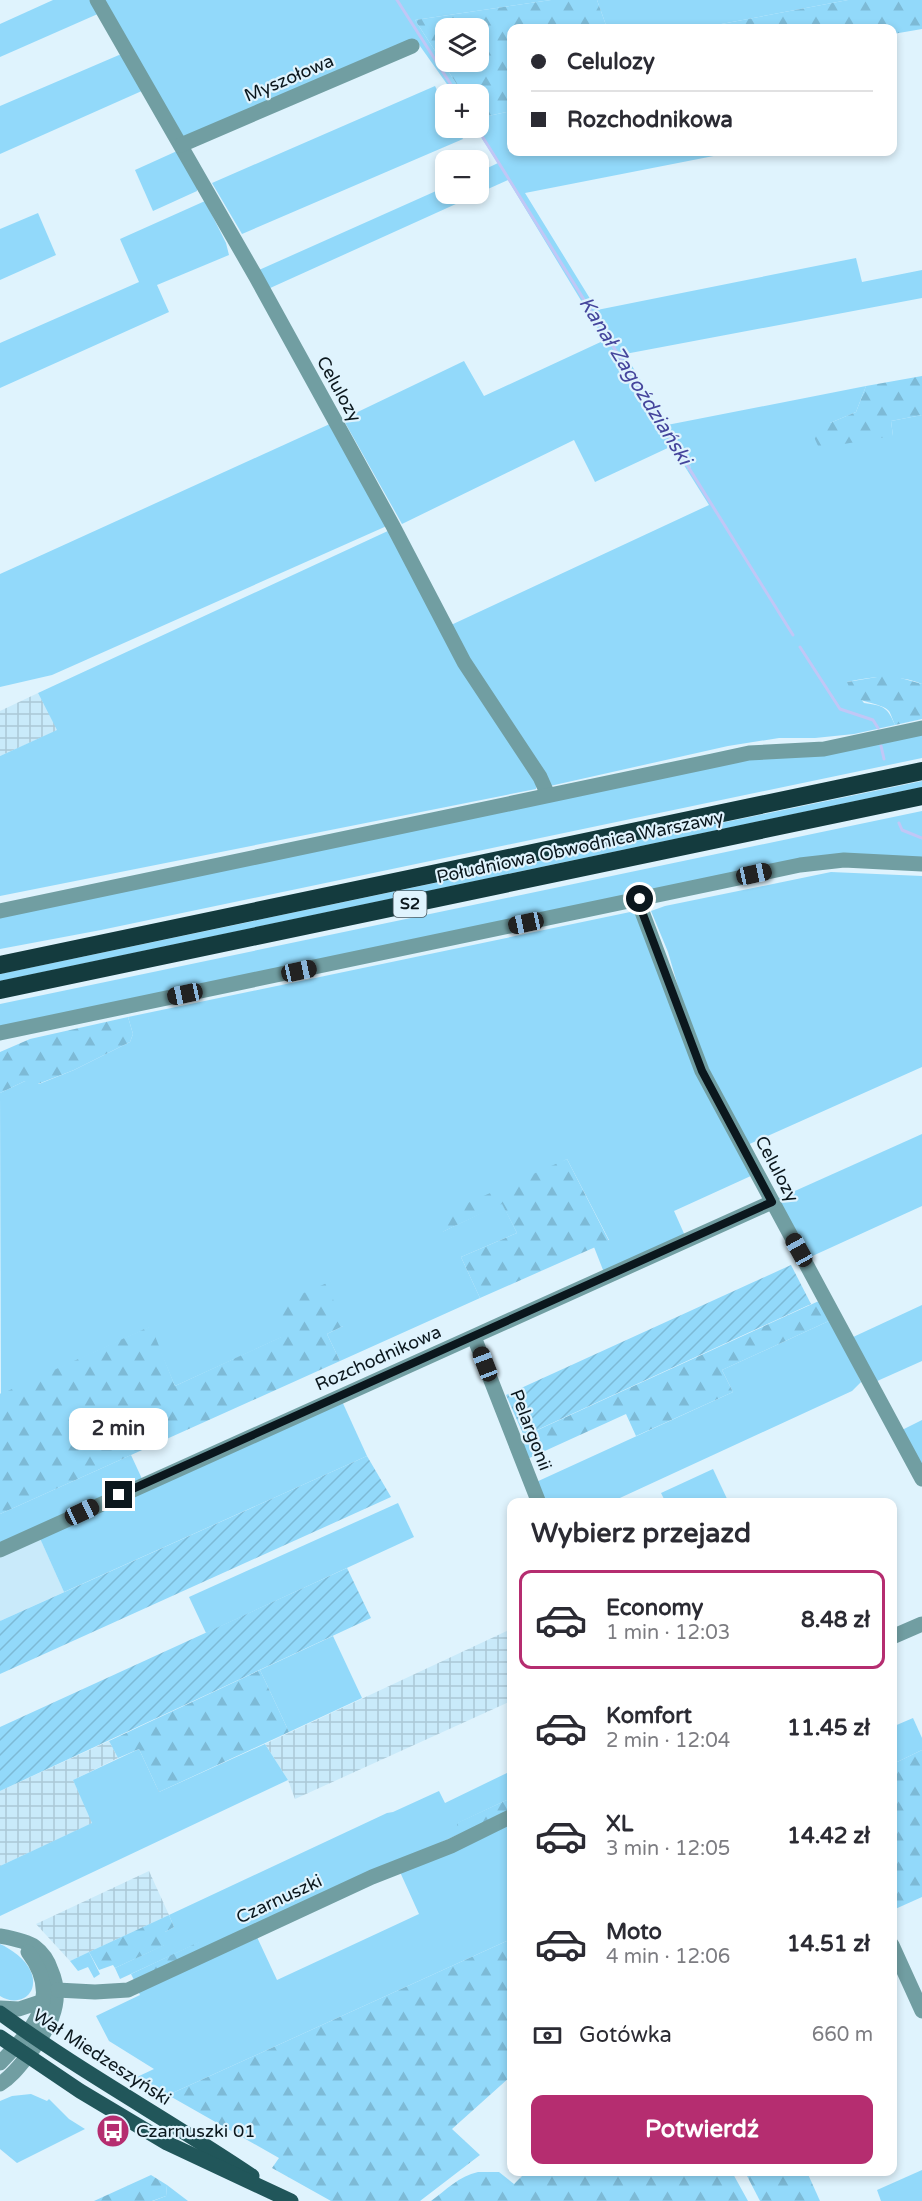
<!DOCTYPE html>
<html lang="pl">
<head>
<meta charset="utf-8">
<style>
  :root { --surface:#fff; --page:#f7f7f7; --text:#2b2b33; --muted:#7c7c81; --line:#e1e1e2; --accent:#b52d70 }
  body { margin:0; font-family:"Varela Round",sans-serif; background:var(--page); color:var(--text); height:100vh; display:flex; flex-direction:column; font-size:22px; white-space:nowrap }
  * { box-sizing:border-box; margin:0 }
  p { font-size:20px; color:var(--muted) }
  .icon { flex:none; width:33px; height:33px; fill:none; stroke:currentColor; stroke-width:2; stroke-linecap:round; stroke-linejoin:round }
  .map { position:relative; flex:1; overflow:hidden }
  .side { position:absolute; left:507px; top:1498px; width:390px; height:678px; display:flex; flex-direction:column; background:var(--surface); border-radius:12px; box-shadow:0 3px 9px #0003 }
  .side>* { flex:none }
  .top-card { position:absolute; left:507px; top:24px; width:390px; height:132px; border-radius:12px; box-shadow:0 3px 9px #0003; display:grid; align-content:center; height:132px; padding:0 24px; background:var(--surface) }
  .fabs { position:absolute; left:435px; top:18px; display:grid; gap:12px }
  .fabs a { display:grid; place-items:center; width:54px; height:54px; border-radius:12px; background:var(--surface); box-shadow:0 3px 9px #0003; font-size:30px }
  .end { position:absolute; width:27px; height:27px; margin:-14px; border:8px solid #0b171d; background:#fff; box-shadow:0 0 0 3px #fff }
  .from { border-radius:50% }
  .bubble { position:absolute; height:42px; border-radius:12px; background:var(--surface); box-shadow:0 3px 9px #0003; font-size:20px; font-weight:700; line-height:42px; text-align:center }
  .car { position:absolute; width:18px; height:36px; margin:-18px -9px; border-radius:8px; box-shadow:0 0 4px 2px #0007; background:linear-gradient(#222 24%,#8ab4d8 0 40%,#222 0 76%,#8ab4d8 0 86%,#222 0) }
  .top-card b { display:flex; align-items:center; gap:21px; height:57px; font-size:22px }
  .top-card b+b { border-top:2px solid var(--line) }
  .top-card i { width:15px; height:15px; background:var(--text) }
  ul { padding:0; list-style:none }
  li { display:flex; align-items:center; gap:18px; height:99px; margin:0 12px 9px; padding:0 12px; border:3px solid transparent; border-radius:12px }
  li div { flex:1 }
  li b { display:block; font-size:22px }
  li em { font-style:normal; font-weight:700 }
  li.selected { border-color:var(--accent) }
  li>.icon { width:54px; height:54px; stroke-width:1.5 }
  h2 { padding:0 24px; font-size:27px; line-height:72px }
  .pay { display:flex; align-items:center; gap:15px; height:66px; padding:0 24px; font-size:22px }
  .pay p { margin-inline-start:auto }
  .cta { display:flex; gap:12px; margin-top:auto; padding:12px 24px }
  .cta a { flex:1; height:69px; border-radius:12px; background:var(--accent); color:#fff; font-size:24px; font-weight:700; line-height:69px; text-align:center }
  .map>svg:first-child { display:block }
  .built { fill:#c9eafa }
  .industrial { fill:url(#industrial-grid) }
  .grass { fill:#92d9fa }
  .forest { fill:url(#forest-firs); fill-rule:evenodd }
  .garden { fill:url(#garden-furrows) }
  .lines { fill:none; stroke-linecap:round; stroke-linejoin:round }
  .stream { stroke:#c1c7f6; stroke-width:3 }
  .minor { stroke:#719ea2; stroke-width:15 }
  .major { stroke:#21565a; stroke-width:15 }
  .highway { stroke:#143b3e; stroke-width:18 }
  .route { stroke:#0b171d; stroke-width:8 }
  .labels { text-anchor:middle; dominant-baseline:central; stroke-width:4.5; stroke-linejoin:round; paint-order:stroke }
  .shield { fill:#dff3fd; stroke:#4b5960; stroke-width:1.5 }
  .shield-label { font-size:16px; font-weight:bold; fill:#0b171d }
  .street-label { font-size:18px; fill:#0b171d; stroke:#dff3fd }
  .poi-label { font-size:18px; fill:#0b171d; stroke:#dff3fd; text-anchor:start }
  .water-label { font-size:20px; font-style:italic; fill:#45459c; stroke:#dff3fd }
</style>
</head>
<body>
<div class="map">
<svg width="922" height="2201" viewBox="0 0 922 2201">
  <defs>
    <pattern id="industrial-grid" width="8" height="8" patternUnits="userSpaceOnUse" patternTransform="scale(1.5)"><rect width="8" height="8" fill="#c9eafa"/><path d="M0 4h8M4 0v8" fill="none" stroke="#abc8d6"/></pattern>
    <pattern id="forest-firs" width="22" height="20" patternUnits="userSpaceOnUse" patternTransform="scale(1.5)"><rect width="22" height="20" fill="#92d9fa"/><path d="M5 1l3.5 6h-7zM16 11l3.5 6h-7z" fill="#7dbad6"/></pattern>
    <pattern id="garden-furrows" width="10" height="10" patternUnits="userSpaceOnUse" patternTransform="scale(1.5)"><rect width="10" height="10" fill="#92d9fa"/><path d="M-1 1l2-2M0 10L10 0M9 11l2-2" fill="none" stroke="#7dbad6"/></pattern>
  </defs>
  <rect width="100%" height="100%" fill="#dff3fd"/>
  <!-- built -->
  <polygon class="built" points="38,1534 64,1592 0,1621 0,1552"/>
  <!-- industrial -->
  <g class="industrial">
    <polygon points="38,693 58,730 0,756 0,711"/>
    <polygon points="511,1629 511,1701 295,1799 288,1780 265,1744"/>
    <polygon points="109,1741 118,1758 73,1780 93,1823 0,1866 0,1791"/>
    <polygon points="149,1871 169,1915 70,1961 36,1924"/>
  </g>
  <!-- grass -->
  <g class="grass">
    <polygon points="53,0 91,0 100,13 0,57 0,24"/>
    <polygon points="104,0 551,0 415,20 463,94 454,94 415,39 187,137 180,136"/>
    <polygon points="597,0 848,0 700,28 607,28"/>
    <polygon points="119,55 127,56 144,90 0,154 0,106"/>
    <polygon points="435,86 445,106 446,128 457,128 463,139 242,234 212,183"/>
    <path d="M511 111 512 152H734L525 193 597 310 856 258 862 282 922 270V298L625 354 667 425 866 386 856 412 830 423 893 436 891 421 922 415V684C897 674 872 676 847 682L864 703C883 706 887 706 895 725L854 734 815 738H779L728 746 550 786 458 645 451 625 709 505 687 470 691 467 679 446H672L595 482 574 440 402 524 343 419 464 361 484 396 605 340 508 180 479 193V172L498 163 475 128H478L479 118Z"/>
    <polygon points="177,151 197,187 197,191 153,211 135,170"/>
    <polygon points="445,187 446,194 478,194 268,289 259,270"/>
    <polygon points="205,201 226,243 229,255 157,285 169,312 0,388 0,343 139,282 120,239"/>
    <polygon points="38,213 56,255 0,280 0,229"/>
    <polygon points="332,423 389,525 52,675 0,687 0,574"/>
    <polygon points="390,530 538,780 536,789 0,896 0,756 57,730 38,693"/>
    <polygon points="922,734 922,758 101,930 0,949 0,915 750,756"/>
    <polygon points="922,781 922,787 0,981 0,974"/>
    <polygon points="922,811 922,859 850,855 0,1027 0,1004"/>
    <polygon points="831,872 922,876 922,1067 745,1146 695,1045 668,952 651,911 665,906"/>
    <polygon points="635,911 753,1175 674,1211 686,1238 605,1275 594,1247 609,1240 567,1159 442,1232 502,1203 517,1233 461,1257 480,1298 340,1361 327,1334 343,1326 282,1337 175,1386 150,1327 1,1395 0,1093 25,1081 39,1084 74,1070 130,1042 133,1034 128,1017"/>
    <polygon points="922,1134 922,1206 808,1258 777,1199"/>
    <polygon points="922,1305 922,1361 875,1382 851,1338"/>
    <polygon points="831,1320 861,1382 852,1391 609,1503 543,1503 534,1483 733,1392 722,1370"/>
    <polygon points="341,1399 367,1456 64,1592 38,1534"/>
    <polygon points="922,1420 922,1466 902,1430"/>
    <polygon points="131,1455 143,1481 0,1548 0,1514"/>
    <polygon points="713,1469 729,1503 666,1503 661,1493"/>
    <polygon points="398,1503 414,1537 206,1633 189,1597"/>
    <polygon points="333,1636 362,1698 289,1732 260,1670"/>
    <polygon points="913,1718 922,1738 922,1750 893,1764 892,1727"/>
    <polygon points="265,1744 288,1780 0,1916 0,1866 92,1823 73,1780 139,1749 159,1792"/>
    <polygon points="511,1771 511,1798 458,1823 457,1835 205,1951 200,1942 120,1979 115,1968 164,1945 165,1932 174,1927 169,1915 387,1813 393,1812 439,1791 445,1803"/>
    <polygon points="511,1819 511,1939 168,2095 137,2077 154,2069 109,2041 96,2016 140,1995 138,1991 256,1935 277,1980 419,1914 400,1872"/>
    <path d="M0 1944C11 1949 26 1959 31 1972 40 1994 19 2008 0 1996Z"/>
    <polygon points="89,1952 100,1974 94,1978 88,1967 78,1971 70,1961"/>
    <polygon points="31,2094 47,2101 49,2099 69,2119 85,2129 17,2163 0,2149 0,2101 12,2096"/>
    <polygon points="922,2170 922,2201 881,2201 877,2190"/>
    <polygon points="167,2185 188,2201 153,2201 166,2196"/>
  </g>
  <!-- forest -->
  <g class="forest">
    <path d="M551 0H597L607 28H512L511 111 479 118 478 94H463L415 20ZM446 28H478V62H446Z"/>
    <polygon points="848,0 922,0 922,29 893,34 892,28 700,28"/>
    <polygon points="922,376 922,415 891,421 893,436 819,448 814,437 818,428 856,412 866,386"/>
    <polygon points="672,446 679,446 691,467 687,470"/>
    <path d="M883 676 897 677 922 684V719L895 725C893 721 891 714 889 711 883 704 862 702 853 697L847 682Z"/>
    <polygon points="128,1017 133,1034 130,1042 74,1070 30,1087 25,1081 0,1093 0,1052 30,1039"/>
    <polygon points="567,1159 609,1241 480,1298 461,1257 517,1233 502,1204 442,1232 436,1217"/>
    <polygon points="327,1283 343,1326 327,1334 340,1361 0,1514 0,1393 1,1394 151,1326 175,1386 281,1337 271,1307"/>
    <polygon points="821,1300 831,1320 722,1370 733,1392 636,1436 626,1414 525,1460 518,1439"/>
    <polygon points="260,1670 289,1732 159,1792 139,1749 118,1758 109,1741"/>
    <polygon points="922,1750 922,1897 893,1910 893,1764"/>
    <polygon points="511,1798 511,1811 457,1835 457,1823"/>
    <polygon points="169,1915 174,1927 165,1932 165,1945 115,1968 113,1965 99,1970 89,1952"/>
    <polygon points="511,1939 511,2076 452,2129 480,2155 420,2201 331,2201 272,2168 279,2158 168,2095"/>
    <polygon points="201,1941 205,1951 136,1984 131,1974"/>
    <path d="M478 2172H499L514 2184 526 2172H732L748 2201H431C446 2190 459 2176 478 2172Z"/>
    <polygon points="745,2172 807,2172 820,2201 760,2201"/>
    <polygon points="151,2175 167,2185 166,2196 152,2201 94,2201"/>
  </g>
  <!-- garden -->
  <g class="garden">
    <polygon points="791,1265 811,1304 524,1436 506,1395"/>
    <polygon points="367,1456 391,1497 0,1674 0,1621"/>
    <polygon points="347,1568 371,1618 0,1791 0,1727"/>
  </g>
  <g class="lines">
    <!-- stream -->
    <g class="stream">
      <polyline points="397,0 457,94"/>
      <polyline points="477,128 793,635"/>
      <polyline points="800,647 840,709 873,720 878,728"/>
      <polyline points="881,746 884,759"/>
      <polyline points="899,823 902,830 922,838"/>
    </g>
    <!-- minor -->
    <g class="minor">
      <polyline points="97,0 256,277 393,526 464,662 540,777 548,795"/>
      <polyline points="181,145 412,46"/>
      <polyline points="640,899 641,909 702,1071 922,1479"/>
      <polyline points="0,911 712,761 749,753 824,749 922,728"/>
      <polyline points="0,1033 800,865 844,860 922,864"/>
      <polyline points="474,1337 539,1503"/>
      <path d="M0 1550C257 1432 515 1319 772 1202"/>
      <polyline points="892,1637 922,1624"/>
      <path d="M0 1936C11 1938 27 1941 35 1947 43 1953 48 1961 51 1970 66 2004 47 2032 26 2058 18 2068 11 2077 0 2084"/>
      <polyline points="892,1945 922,2011"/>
      <polyline points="57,1990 95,1992 128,1990 372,1877 451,1846 512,1816"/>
      <polyline points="0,2008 19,2009 43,2001"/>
      <path d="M0 2063C33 2029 63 1998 28 1952"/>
    </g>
    <!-- major -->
    <g class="major">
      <path d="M0 2013C81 2072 169 2120 252 2176"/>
      <polyline points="0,2037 80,2091 167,2143 291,2201"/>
    </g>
    <!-- highway -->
    <g class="highway">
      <polyline points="0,965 922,771"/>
      <polyline points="0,990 922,796"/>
    </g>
  </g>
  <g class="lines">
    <!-- route -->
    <path class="route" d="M119 1495C337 1398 555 1301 772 1202L702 1071 641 909 640 899"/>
  </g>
  <!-- icons -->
  <defs>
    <g id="bus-disc" transform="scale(1.725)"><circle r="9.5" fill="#b52d70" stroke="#dff3fd"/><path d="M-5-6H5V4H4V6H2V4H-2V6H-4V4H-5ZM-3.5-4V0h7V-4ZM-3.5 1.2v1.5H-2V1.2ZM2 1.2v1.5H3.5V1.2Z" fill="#fff"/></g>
  </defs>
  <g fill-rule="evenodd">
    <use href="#bus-disc" x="113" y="2131"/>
  </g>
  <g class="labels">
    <!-- shield labels -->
    <rect class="shield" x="393.5" y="891" width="33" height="26" rx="4.5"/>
    <g class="shield-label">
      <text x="410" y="904">S2</text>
    </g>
    <!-- street labels -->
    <g class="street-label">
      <text transform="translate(289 78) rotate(-23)">Myszołowa</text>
      <text transform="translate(339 389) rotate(61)">Celulozy</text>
      <text transform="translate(580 847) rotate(-12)">Południowa Obwodnica Warszawy</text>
      <text transform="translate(777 1169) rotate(62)">Celulozy</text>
      <text transform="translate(378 1358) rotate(-24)">Rozchodnikowa</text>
      <text transform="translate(531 1430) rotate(69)">Pelargonii</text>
      <text transform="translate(279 1899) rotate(-25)">Czarnuszki</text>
      <text transform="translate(102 2057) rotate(33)">Wał Miedzeszyński</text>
    </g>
    <!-- poi labels -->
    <g class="poi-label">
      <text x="136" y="2131">Czarnuszki 01</text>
    </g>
    <!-- water labels -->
    <g class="water-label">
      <text transform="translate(635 381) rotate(58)">Kanał Zagoździański</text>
    </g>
  </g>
</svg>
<div class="fabs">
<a><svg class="icon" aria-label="layers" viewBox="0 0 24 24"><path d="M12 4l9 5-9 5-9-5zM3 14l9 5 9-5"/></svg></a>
<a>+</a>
<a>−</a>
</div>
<i class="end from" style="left:640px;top:899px"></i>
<i class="end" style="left:119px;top:1495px"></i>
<div class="bubble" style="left:69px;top:1408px;width:99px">2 min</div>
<i class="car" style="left:754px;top:874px;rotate:78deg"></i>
<i class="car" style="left:526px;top:923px;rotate:258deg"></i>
<i class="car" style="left:299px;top:971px;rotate:78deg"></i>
<i class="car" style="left:185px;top:994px;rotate:258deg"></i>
<i class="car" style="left:799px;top:1250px;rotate:331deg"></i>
<i class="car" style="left:485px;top:1364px;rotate:339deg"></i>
<i class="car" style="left:82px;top:1512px;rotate:65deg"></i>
<div class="top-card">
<b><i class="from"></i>Celulozy</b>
<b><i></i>Rozchodnikowa</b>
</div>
<section class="side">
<h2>Wybierz przejazd</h2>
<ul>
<li class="selected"><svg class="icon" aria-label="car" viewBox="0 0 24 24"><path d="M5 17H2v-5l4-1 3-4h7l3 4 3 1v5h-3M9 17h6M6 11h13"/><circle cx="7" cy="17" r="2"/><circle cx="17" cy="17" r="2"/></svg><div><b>Economy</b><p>1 min · 12:03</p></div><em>8.48 zł</em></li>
<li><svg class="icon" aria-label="car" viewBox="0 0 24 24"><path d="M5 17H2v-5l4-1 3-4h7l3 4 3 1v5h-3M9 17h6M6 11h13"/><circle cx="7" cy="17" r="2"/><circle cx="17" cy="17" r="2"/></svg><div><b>Komfort</b><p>2 min · 12:04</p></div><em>11.45 zł</em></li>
<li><svg class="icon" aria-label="car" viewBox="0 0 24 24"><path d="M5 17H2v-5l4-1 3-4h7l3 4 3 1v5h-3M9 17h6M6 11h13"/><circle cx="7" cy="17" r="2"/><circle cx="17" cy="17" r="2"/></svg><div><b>XL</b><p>3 min · 12:05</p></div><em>14.42 zł</em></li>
<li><svg class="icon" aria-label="car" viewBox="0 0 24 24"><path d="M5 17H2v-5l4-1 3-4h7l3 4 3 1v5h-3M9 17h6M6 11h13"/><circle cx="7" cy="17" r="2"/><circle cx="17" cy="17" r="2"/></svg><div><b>Moto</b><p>4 min · 12:06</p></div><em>14.51 zł</em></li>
</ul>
<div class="pay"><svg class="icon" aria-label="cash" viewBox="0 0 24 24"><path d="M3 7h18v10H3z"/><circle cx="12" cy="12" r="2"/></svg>Gotówka<p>660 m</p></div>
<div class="cta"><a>Potwierdź</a></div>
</section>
</div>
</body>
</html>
